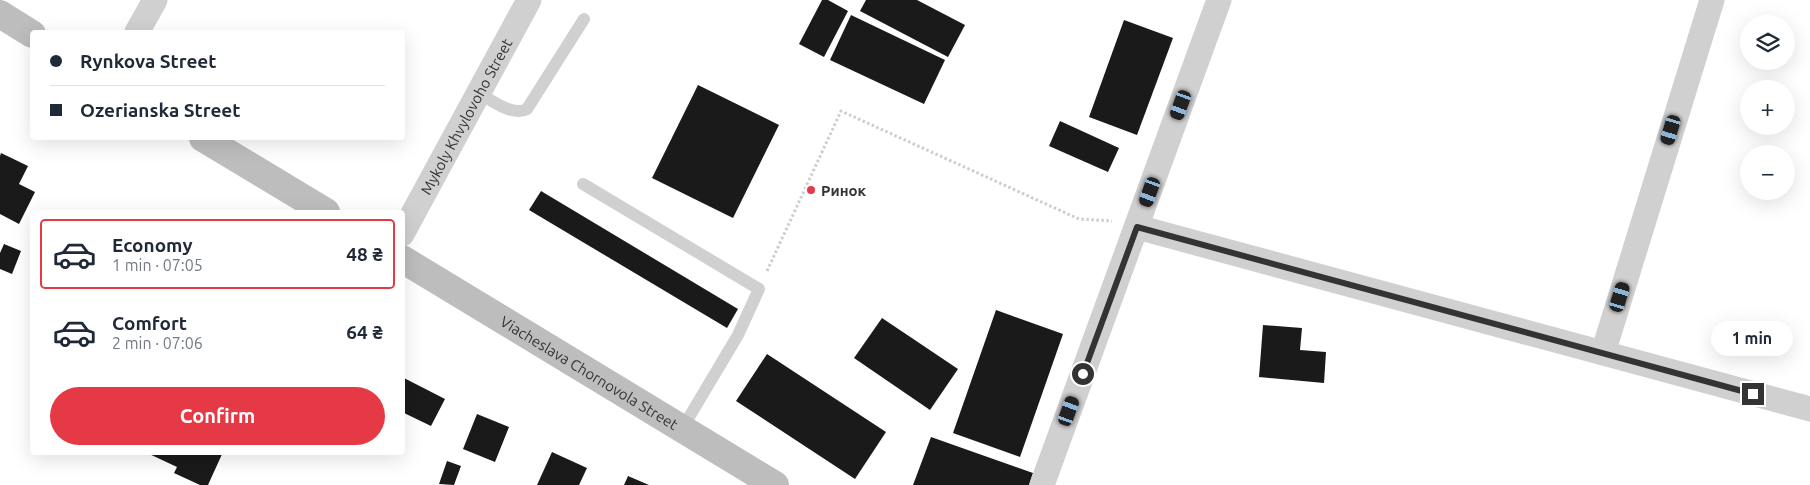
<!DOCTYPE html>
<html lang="en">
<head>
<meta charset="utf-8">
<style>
  :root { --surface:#fff; --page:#f2f2f3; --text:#1f2937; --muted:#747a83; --line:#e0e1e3; --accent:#e63946 }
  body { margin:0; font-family:Ubuntu,sans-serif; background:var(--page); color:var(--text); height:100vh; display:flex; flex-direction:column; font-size:19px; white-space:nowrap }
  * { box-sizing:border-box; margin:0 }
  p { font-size:16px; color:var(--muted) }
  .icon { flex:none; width:28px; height:28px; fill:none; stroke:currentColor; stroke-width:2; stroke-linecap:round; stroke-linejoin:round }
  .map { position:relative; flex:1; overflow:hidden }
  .panel { position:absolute; left:30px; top:210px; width:375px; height:245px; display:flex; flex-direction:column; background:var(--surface); border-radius:5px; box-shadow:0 5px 20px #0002 }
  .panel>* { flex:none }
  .guide { position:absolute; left:30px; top:30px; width:375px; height:110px; border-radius:5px; box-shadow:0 5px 20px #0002; display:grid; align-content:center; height:110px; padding:0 20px; background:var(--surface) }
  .buttons { position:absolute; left:1740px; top:15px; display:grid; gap:10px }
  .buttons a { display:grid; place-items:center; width:55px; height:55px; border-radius:50%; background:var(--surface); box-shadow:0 5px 20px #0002; font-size:25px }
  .end { position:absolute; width:22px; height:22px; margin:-11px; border:6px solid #333; background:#fff; box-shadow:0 0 0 2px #fff }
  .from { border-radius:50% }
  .bubble { position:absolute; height:35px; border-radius:18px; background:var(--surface); box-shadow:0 5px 20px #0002; font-size:16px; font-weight:700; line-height:35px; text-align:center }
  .car { position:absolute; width:15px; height:30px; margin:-15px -8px; border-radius:6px; box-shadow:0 0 4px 1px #0007; background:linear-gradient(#222 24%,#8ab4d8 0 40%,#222 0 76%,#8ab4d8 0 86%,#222 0) }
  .guide b { display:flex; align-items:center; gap:18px; height:48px; font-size:19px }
  .guide b+b { border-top:1px solid var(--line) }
  .guide i { width:12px; height:12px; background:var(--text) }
  ul { padding:9px 0 0; list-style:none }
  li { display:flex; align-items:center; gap:15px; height:70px; margin:0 10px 8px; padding:0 10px; border:2px solid transparent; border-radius:5px }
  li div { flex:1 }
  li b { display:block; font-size:19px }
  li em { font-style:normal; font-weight:700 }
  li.on { border-color:var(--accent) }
  li>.icon { width:45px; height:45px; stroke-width:1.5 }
  .primary-button { display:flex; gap:10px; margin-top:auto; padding:10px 20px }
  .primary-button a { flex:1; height:58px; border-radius:30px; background:var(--accent); color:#fff; font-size:20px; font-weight:700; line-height:58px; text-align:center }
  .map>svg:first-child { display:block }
  .building { fill:#1a1a1a }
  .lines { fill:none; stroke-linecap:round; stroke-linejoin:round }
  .path { stroke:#cdcdcd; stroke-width:3; stroke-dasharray:2.5 2.5; stroke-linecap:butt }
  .lane { stroke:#d0d0d0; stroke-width:12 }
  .street { stroke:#d0d0d0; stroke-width:25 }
  .secondary { stroke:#bdbdbd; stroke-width:28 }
  .route { stroke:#333; stroke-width:6 }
  .poi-dot { fill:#e63946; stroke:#fff; stroke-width:2 }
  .labels { text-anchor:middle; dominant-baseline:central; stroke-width:5; stroke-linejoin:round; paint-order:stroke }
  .street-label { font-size:15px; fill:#333; stroke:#fff }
  .poi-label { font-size:15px; font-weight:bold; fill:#333; stroke:#fff; text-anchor:start }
</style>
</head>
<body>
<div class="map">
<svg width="1810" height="485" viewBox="0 0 1810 485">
  <rect width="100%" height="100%" fill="#fff"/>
  <!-- building -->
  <g class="building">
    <polygon points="822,0 828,0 848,11 824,57 799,44"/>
    <polygon points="866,0 917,0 965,25 948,57 860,11"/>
    <polygon points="851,15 945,60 924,104 830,60"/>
    <polygon points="1124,20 1173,38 1137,135 1089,117"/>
    <polygon points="698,85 779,125 733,218 652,178"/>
    <polygon points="1060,121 1119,148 1108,172 1049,146"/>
    <polygon points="1,153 28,166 19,184 35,192 19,224 0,214 0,156"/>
    <polygon points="541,191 738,309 727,328 529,210"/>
    <polygon points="4,244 21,251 12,274 0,269 0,253"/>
    <polygon points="996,310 1063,334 1020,457 953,433"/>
    <polygon points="882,318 958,369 930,410 854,358"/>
    <polygon points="1263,325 1302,328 1300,350 1326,352 1324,383 1259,377"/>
    <polygon points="767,354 886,432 855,479 736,401"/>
    <polygon points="402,377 445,399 431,426 402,412"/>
    <polygon points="477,414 509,427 495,462 463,449"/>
    <polygon points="931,437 1033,473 1029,485 913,485"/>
    <polygon points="145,452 223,452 208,485 200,485 174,473 177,467"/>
    <polygon points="552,452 587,468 579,485 537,485"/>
    <polygon points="447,461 461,466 454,485 439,484"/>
    <polygon points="628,476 649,485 624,485"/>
  </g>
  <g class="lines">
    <!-- path -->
    <polyline class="path" points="767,271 841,111 1079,219 1112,221"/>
    <!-- lane -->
    <g class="lane">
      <path d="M479 93C491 100 513 117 527 109L584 19"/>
      <polyline points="583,184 759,289 738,335 682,429"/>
    </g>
    <!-- street -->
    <g class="street">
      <polyline points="137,32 155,0"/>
      <polyline points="1137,227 1603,353 1712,0"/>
      <path id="s1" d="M402 234 529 0"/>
      <polyline points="1603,353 1810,409"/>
      <polyline points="1042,485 1219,0"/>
    </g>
    <!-- secondary -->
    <g class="secondary">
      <polyline points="0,14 32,34"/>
      <polyline points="203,138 326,212"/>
      <path id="s2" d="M402 259 775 485"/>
    </g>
  </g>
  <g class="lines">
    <!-- route -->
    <polyline class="route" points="1083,374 1137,227 1753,394"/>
  </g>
  <!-- markers -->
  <circle class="poi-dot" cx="811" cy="190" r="5"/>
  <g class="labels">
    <!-- street labels -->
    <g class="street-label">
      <text stroke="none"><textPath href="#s1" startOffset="134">Mykoly Khvylovoho Street</textPath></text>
      <text stroke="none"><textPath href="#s2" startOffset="219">Viacheslava Chornovola Street</textPath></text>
    </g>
    <!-- poi labels -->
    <g class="poi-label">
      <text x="821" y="190">Ринок</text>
    </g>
  </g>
</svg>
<div class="buttons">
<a><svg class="icon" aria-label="layers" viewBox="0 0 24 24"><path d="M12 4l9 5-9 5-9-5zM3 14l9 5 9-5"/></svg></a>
<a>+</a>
<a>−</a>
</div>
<i class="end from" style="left:1083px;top:374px"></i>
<i class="end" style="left:1753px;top:394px"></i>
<div class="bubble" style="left:1711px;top:321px;width:82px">1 min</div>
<i class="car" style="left:1181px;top:105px;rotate:200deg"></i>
<i class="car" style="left:1671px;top:130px;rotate:197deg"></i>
<i class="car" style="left:1150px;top:192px;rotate:200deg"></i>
<i class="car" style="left:1620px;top:297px;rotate:17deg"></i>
<i class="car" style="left:1069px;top:411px;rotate:20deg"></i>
<div class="guide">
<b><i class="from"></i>Rynkova Street</b>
<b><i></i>Ozerianska Street</b>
</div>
<section class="panel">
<ul>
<li class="on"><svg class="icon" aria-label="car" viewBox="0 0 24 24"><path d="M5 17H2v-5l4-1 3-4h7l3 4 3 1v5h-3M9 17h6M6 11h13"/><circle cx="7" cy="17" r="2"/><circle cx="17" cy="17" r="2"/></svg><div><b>Economy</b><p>1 min · 07:05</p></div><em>48 ₴</em></li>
<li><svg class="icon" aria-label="car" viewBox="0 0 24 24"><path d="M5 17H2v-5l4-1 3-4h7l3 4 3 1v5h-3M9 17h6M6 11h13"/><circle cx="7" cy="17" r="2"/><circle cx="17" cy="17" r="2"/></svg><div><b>Comfort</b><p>2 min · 07:06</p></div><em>64 ₴</em></li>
</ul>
<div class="primary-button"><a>Confirm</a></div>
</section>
</div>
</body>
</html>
